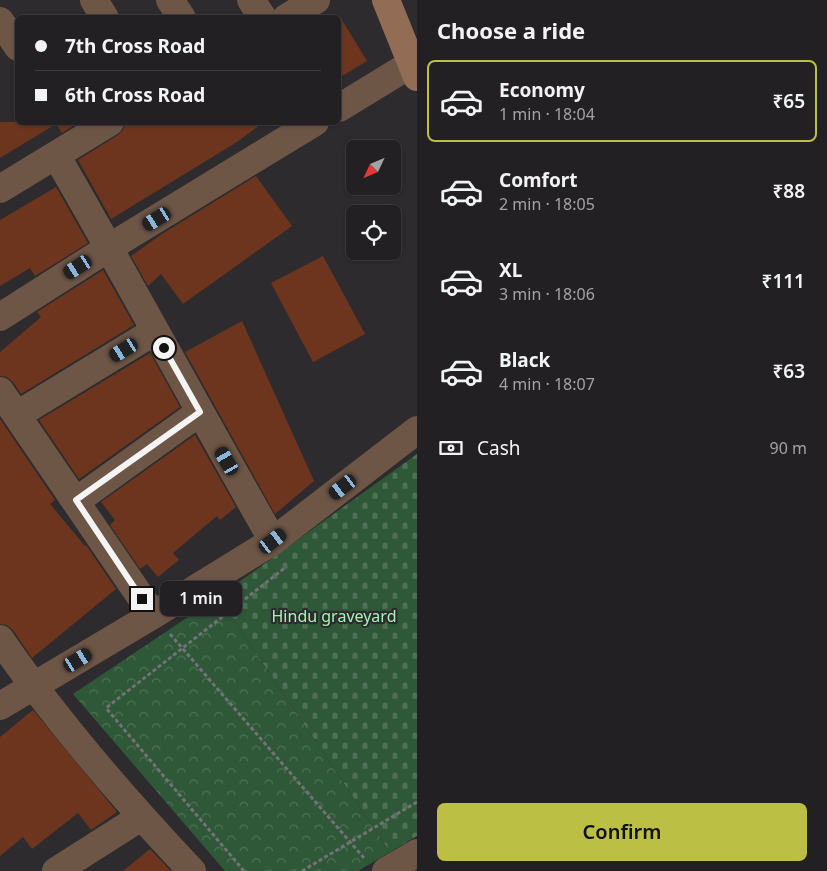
<!DOCTYPE html>
<html lang="en">
<head>
<meta charset="utf-8">
<style>
  :root { --surface:#222022; --page:#2a282a; --text:#f1f3f6; --muted:#a2a3a5; --line:#3f3e40; --accent:#bbc044 }
  body { margin:0; font-family:"Noto Sans",sans-serif; background:var(--page); color:var(--text); height:100vh; display:flex; flex-direction:column; font-size:19px; white-space:nowrap }
  * { box-sizing:border-box; margin:0 }
  p { font-size:16px; color:var(--muted) }
  .icon { flex:none; width:28px; height:28px; fill:none; stroke:currentColor; stroke-width:2; stroke-linecap:round; stroke-linejoin:round }
  .map { position:relative; flex:1; overflow:hidden }
  .drawer { display:flex; flex-direction:column; background:var(--surface); width:410px }
  .drawer>* { flex:none }
  .top-card { position:absolute; left:15px; top:15px; width:326px; height:110px; border-radius:8px; box-shadow:0 1px 4px #0004,0 0 0 1px var(--line); display:grid; align-content:center; height:110px; padding:0 20px; background:var(--surface) }
  .needle { width:32px; rotate:226deg }
  .buttons { position:absolute; left:346px; top:140px; display:grid; gap:10px }
  .buttons a { display:grid; place-items:center; width:55px; height:55px; border-radius:8px; background:var(--surface); box-shadow:0 1px 4px #0004,0 0 0 1px var(--line); font-size:25px }
  .end { position:absolute; width:22px; height:22px; margin:-11px; border:6px solid #f5f4f5; background:#111; box-shadow:0 0 0 2px #111 }
  .from { border-radius:50% }
  .bubble { position:absolute; height:35px; border-radius:8px; background:var(--surface); box-shadow:0 1px 4px #0004,0 0 0 1px var(--line); font-size:16px; font-weight:600; line-height:35px; text-align:center }
  .car { position:absolute; width:15px; height:30px; margin:-15px -8px; border-radius:6px; box-shadow:0 0 4px 1px #0007; background:linear-gradient(#222 24%,#8ab4d8 0 40%,#222 0 76%,#8ab4d8 0 86%,#222 0) }
  .top-card b { display:flex; align-items:center; gap:18px; height:48px; font-size:19px }
  .top-card b+b { border-top:1px solid var(--line) }
  .top-card i { width:12px; height:12px; background:var(--text) }
  ul { padding:0; list-style:none }
  li { display:flex; align-items:center; gap:15px; height:82px; margin:0 10px 8px; padding:0 10px; border:2px solid transparent; border-radius:8px }
  li div { flex:1 }
  li b { display:block; font-size:19px }
  li em { font-style:normal; font-weight:600 }
  li.active { border-color:var(--accent) }
  li>.icon { width:45px; height:45px; stroke-width:1.5 }
  h2 { padding:0 20px; font-size:22px; line-height:60px }
  .pay { display:flex; align-items:center; gap:12px; height:55px; padding:0 20px; font-size:19px }
  .pay p { margin-inline-start:auto }
  .action { display:flex; gap:10px; margin-top:auto; padding:10px 20px }
  .action a { flex:1; height:58px; border-radius:8px; background:var(--accent); color:#111; font-size:20px; font-weight:600; line-height:58px; text-align:center }
  main { display:flex; flex:1; min-height:0 }
  .map>svg:first-child { display:block }
  .cemetery { fill:url(#cemetery-stones) }
  .park { fill:url(#park-crowns) }
  .building { fill:#6d351e }
  .lines { fill:none; stroke-linecap:round; stroke-linejoin:round }
  .path { stroke:#747274; stroke-width:3; stroke-dasharray:4 2.5; stroke-linecap:butt }
  .street { stroke:#6e5647; stroke-width:28 }
  .secondary { stroke:#926c55; stroke-width:28 }
  .route { stroke:#f5f4f5; stroke-width:6 }
  .labels { text-anchor:middle; dominant-baseline:central; stroke-width:4.5; stroke-linejoin:round; paint-order:stroke }
  .park-label { font-size:16px; fill:#a3f5b6; stroke:#2d2b2d }
</style>
</head>
<body>
<main>
<div class="map">
<svg width="417" height="871" viewBox="0 0 417 871">
  <defs>
    <pattern id="cemetery-stones" width="16" height="16" patternUnits="userSpaceOnUse" patternTransform="scale(1.25)"><rect width="16" height="16" fill="#2f5839"/><path d="M2 7V4a2 2 0 0 1 4 0v3zM10 15v-3a2 2 0 0 1 4 0v3z" fill="#4e7156"/></pattern>
    <pattern id="park-crowns" width="20" height="18" patternUnits="userSpaceOnUse" patternTransform="scale(1.25)"><rect width="20" height="18" fill="#2f5839"/><path d="M2 6a3 3 0 1 1 6 0M12 15a3 3 0 1 1 6 0" fill="none" stroke="#4e7156"/></pattern>
  </defs>
  <rect width="100%" height="100%" fill="#2d2b2d"/>
  <!-- cemetery -->
  <polygon class="cemetery" points="417,454 417,836 390,852 218,597"/>
  <!-- park -->
  <polygon class="park" points="218,597 390,852 358,871 225,871 73,694"/>
  <!-- building -->
  <g class="building">
    <polygon points="339,15 367,61 339,78"/>
    <polygon points="0,122 79,122 62,133 56,124 0,158"/>
    <polygon points="125,122 264,122 237,142 111,219 78,160 118,135 123,130"/>
    <polygon points="256,176 292,226 183,304 161,274 148,286 131,256 162,234"/>
    <polygon points="56,187 88,243 35,276 30,268 0,286 0,220"/>
    <polygon points="323,256 365,334 313,362 271,283"/>
    <polygon points="103,270 134,325 21,394 13,382 7,377 0,376 0,352 41,317 37,312"/>
    <polygon points="242,321 314,481 275,514 185,352"/>
    <polygon points="150,353 180,407 79,479 39,420"/>
    <polygon points="0,419 55,500 50,504 85,546 86,545 116,589 32,658 13,630 7,625 0,624"/>
    <polygon points="195,435 236,507 220,520 217,516 173,553 179,560 158,577 147,564 140,569 110,525 115,520 101,502"/>
    <polygon points="33,710 117,812 91,830 78,813 32,849 23,837 0,856 0,737"/>
    <polygon points="150,849 171,871 123,871"/>
  </g>
  <g class="lines">
    <!-- path -->
    <g class="path">
      <polyline points="170,634 364,858"/>
      <polyline points="244,871 106,708 286,567"/>
      <polyline points="302,871 417,802"/>
    </g>
    <!-- street -->
    <g class="street">
      <polyline points="94,0 105,18"/>
      <polyline points="170,0 182,18"/>
      <polyline points="251,0 263,18"/>
      <polyline points="286,18 316,0"/>
      <polyline points="0,21 18,47"/>
      <polyline points="339,108 411,64"/>
      <path d="M56 155C130 283 200 413 273 541"/>
      <polyline points="0,189 110,122"/>
      <polyline points="0,317 110,247 315,122"/>
      <polyline points="0,391 153,615"/>
      <polyline points="17,415 155,331"/>
      <polyline points="76,501 200,412"/>
      <path d="M0 639C57 722 123 798 192 871"/>
      <polyline points="0,706 153,615 273,541 417,430"/>
      <polyline points="56,871 141,817"/>
      <polyline points="386,871 417,853"/>
    </g>
    <!-- secondary -->
    <polyline class="secondary" points="386,0 417,77"/>
  </g>
  <g class="lines">
    <!-- route -->
    <polyline class="route" points="142,599 76,500 200,412 164,348"/>
  </g>
  <g class="labels">
    <!-- park labels -->
    <g class="park-label">
      <text x="334" y="616">Hindu graveyard</text>
    </g>
  </g>
</svg>
<div class="buttons">
<a><svg class="needle" viewBox="-14 -14 28 28"><path d="M0-13l5 13h-10z" fill="#e53935"/><path d="M0 13l5-13h-10z" fill="#a2a3a5"/></svg></a>
<a><svg class="icon" aria-label="locate" viewBox="0 0 24 24"><circle cx="12" cy="12" r="6"/><path d="M12 2v4M12 18v4M2 12h4M18 12h4"/></svg></a>
</div>
<i class="end from" style="left:164px;top:348px"></i>
<i class="end" style="left:142px;top:599px"></i>
<div class="bubble" style="left:160px;top:581px;width:82px">1 min</div>
<i class="car" style="left:157px;top:219px;rotate:239deg"></i>
<i class="car" style="left:78px;top:267px;rotate:238deg"></i>
<i class="car" style="left:124px;top:350px;rotate:239deg"></i>
<i class="car" style="left:227px;top:461px;rotate:330deg"></i>
<i class="car" style="left:343px;top:487px;rotate:232deg"></i>
<i class="car" style="left:273px;top:541px;rotate:52deg"></i>
<i class="car" style="left:78px;top:660px;rotate:59deg"></i>
<div class="top-card">
<b><i class="from"></i>7th Cross Road</b>
<b><i></i>6th Cross Road</b>
</div>
</div>
<section class="drawer">
<h2>Choose a ride</h2>
<ul>
<li class="active"><svg class="icon" aria-label="car" viewBox="0 0 24 24"><path d="M5 17H2v-5l4-1 3-4h7l3 4 3 1v5h-3M9 17h6M6 11h13"/><circle cx="7" cy="17" r="2"/><circle cx="17" cy="17" r="2"/></svg><div><b>Economy</b><p>1 min · 18:04</p></div><em>₹65</em></li>
<li><svg class="icon" aria-label="car" viewBox="0 0 24 24"><path d="M5 17H2v-5l4-1 3-4h7l3 4 3 1v5h-3M9 17h6M6 11h13"/><circle cx="7" cy="17" r="2"/><circle cx="17" cy="17" r="2"/></svg><div><b>Comfort</b><p>2 min · 18:05</p></div><em>₹88</em></li>
<li><svg class="icon" aria-label="car" viewBox="0 0 24 24"><path d="M5 17H2v-5l4-1 3-4h7l3 4 3 1v5h-3M9 17h6M6 11h13"/><circle cx="7" cy="17" r="2"/><circle cx="17" cy="17" r="2"/></svg><div><b>XL</b><p>3 min · 18:06</p></div><em>₹111</em></li>
<li><svg class="icon" aria-label="car" viewBox="0 0 24 24"><path d="M5 17H2v-5l4-1 3-4h7l3 4 3 1v5h-3M9 17h6M6 11h13"/><circle cx="7" cy="17" r="2"/><circle cx="17" cy="17" r="2"/></svg><div><b>Black</b><p>4 min · 18:07</p></div><em>₹63</em></li>
</ul>
<div class="pay"><svg class="icon" aria-label="cash" viewBox="0 0 24 24"><path d="M3 7h18v10H3z"/><circle cx="12" cy="12" r="2"/></svg>Cash<p>90 m</p></div>
<div class="action"><a>Confirm</a></div>
</section>
</main>
</body>
</html>
